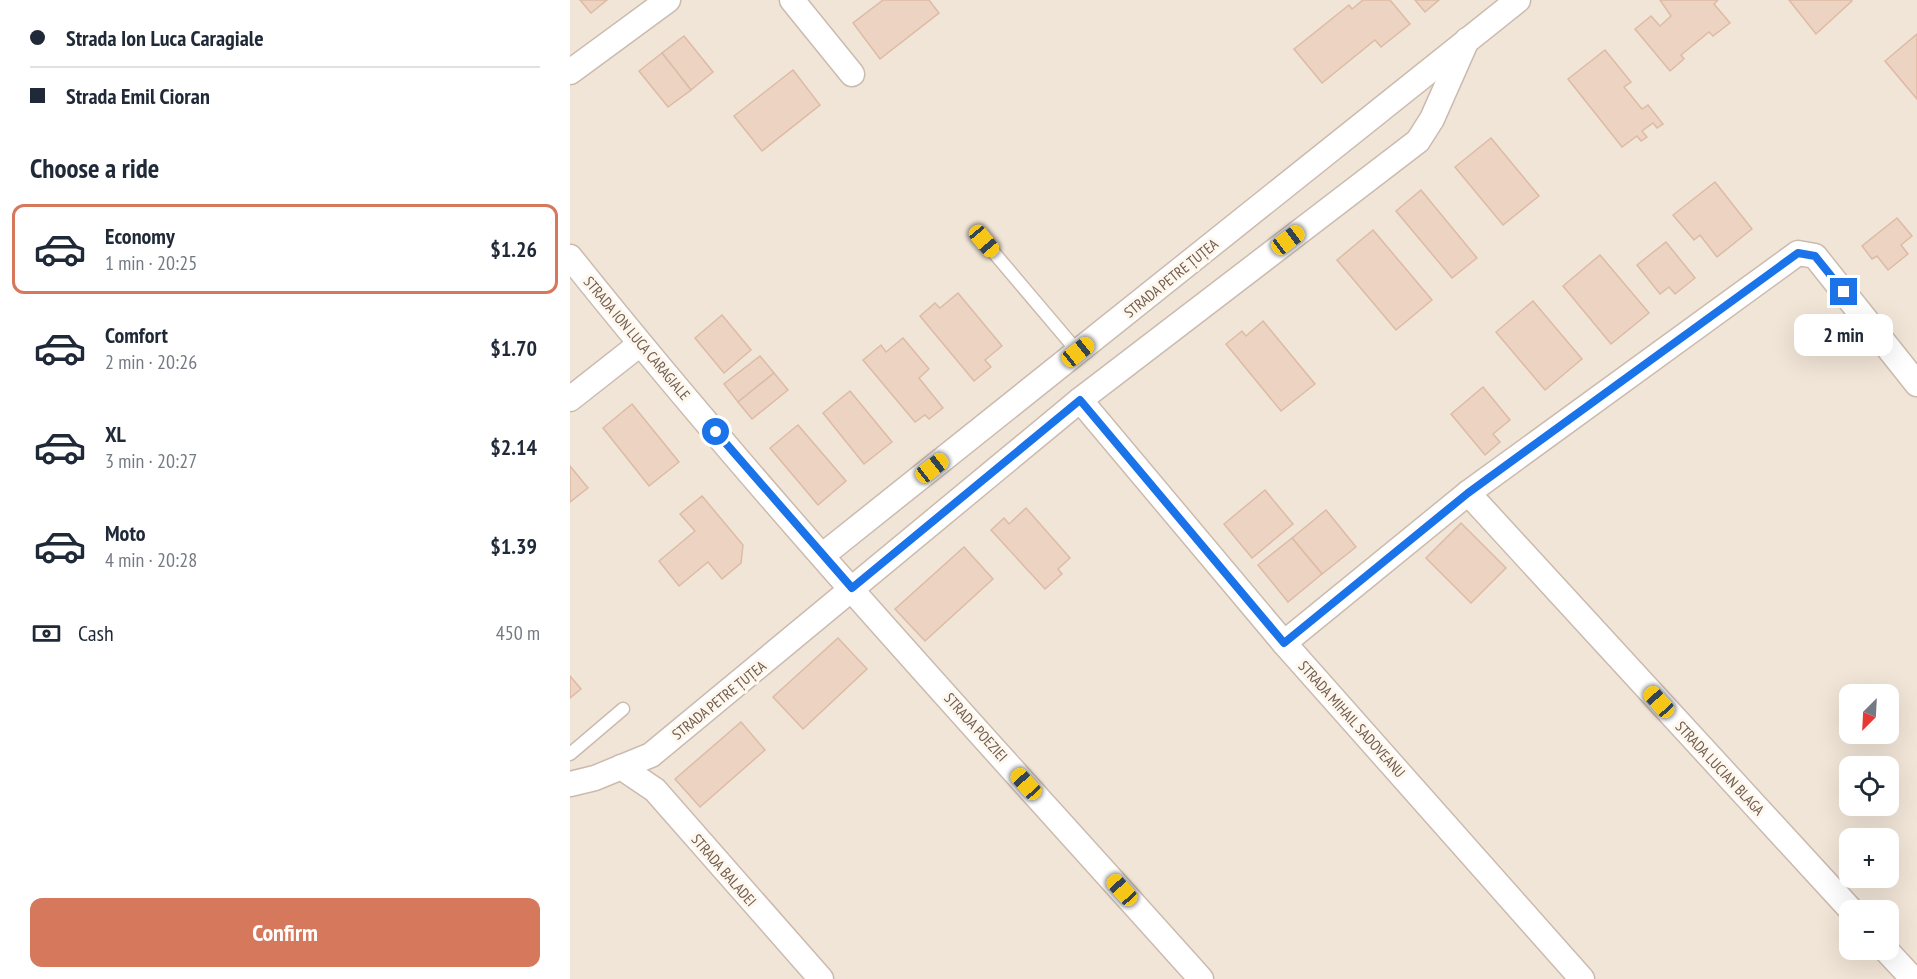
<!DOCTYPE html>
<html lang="en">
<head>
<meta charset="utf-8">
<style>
  :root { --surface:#fff; --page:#f2f2f3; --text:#1f2937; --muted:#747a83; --line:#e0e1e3; --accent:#d5785b }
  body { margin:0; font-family:"PT Sans Narrow",sans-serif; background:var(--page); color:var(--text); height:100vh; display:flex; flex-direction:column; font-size:22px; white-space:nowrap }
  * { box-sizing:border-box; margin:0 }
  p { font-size:20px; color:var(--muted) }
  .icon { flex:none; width:33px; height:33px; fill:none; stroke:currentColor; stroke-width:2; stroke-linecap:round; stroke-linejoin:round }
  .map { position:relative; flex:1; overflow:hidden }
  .sheet { display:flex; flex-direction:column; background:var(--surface); width:570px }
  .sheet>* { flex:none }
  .top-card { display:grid; align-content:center; height:132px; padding:0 30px; background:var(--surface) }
  .needle { width:39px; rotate:204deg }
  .buttons { position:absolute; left:1269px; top:684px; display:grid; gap:12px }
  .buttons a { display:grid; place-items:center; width:60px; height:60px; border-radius:12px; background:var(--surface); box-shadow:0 6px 24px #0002; font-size:30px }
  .end { position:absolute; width:27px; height:27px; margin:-14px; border:8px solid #1a73e8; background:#fff; box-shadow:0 0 0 3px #fff }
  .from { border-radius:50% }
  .bubble { position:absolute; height:42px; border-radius:12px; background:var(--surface); box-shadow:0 6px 24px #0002; font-size:20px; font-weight:600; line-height:42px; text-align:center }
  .car { position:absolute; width:18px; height:36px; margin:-18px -9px; border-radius:8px; box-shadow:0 0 4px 2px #0007; background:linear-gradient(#f5c518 24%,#345 0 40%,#f5c518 0 76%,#345 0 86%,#f5c518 0) }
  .top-card b { display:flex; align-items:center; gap:21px; height:57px; font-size:22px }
  .top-card b+b { border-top:2px solid var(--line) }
  .top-card i { width:15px; height:15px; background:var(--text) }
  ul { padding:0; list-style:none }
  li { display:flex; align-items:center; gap:18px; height:90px; margin:0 12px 9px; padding:0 18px; border:3px solid transparent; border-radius:12px }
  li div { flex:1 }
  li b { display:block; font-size:22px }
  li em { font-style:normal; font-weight:600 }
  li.selected { border-color:var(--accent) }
  li>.icon { width:54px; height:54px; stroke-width:1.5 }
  h2 { padding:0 30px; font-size:27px; line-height:72px }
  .pay { display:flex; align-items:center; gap:15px; height:66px; padding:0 30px; font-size:22px }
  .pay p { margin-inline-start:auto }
  .button { display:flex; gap:12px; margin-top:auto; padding:12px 30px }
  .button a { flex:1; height:69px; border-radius:12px; background:var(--accent); color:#fff; font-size:24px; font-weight:600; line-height:69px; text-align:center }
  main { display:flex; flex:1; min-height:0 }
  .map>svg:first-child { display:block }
  .residential { fill:#f1e5d7; fill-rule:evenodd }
  .building { fill:#ecd3c2; stroke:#ddbba5; stroke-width:1.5 }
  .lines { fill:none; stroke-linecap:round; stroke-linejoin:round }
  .service-casing { stroke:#cbbbaf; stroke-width:15 }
  .minor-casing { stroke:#cbbbaf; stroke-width:27 }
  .service { stroke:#fff; stroke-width:12 }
  .minor { stroke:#fff; stroke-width:24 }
  .route { stroke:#1a73e8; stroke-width:8 }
  .labels { text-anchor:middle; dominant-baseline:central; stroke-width:6; stroke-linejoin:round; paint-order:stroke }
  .street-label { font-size:15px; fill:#715b4f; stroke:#fdf7ed }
</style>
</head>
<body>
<main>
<section class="sheet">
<div class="top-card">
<b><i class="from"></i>Strada Ion Luca Caragiale</b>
<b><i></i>Strada Emil Cioran</b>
</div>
<h2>Choose a ride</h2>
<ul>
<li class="selected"><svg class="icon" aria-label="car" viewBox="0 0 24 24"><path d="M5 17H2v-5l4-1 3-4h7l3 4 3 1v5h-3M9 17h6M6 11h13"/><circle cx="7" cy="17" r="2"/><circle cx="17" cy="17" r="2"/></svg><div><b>Economy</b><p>1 min · 20:25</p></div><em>$1.26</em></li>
<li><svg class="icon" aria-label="car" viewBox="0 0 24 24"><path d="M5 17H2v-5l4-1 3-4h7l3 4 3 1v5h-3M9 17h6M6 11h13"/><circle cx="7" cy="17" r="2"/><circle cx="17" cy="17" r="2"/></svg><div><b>Comfort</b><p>2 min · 20:26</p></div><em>$1.70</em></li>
<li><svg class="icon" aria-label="car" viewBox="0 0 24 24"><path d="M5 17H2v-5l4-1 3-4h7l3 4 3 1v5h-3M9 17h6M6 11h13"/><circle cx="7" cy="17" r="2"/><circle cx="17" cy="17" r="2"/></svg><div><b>XL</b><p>3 min · 20:27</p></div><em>$2.14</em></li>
<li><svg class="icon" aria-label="car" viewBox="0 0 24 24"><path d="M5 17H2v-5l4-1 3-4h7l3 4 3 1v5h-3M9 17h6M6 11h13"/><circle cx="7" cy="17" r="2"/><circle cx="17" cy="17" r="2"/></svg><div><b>Moto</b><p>4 min · 20:28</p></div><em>$1.39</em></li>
</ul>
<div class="pay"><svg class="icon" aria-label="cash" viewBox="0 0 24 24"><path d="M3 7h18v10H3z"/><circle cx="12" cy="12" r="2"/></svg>Cash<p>450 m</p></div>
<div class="button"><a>Confirm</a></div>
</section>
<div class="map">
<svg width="1347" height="979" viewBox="0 0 1347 979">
  <rect width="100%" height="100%" fill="#faf3e7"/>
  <!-- residential -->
  <path class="residential" d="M0 0H1347V979H0ZM1280 694H1318V734H1280ZM1280 766H1318V806H1280ZM1280 838H1318V878H1280ZM1280 910H1318V950H1280Z"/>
  <!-- building -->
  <g class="building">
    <polygon points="10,0 37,0 21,13"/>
    <polygon points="313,0 359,0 369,13 310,59 283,23"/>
    <polygon points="793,0 820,0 840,24 811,47 805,40 752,83 724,49 779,5 782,9"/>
    <polygon points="845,0 869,0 855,12"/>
    <polygon points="1090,0 1148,0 1144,4 1160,23 1143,36 1139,32 1111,55 1114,59 1100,71 1065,29 1081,16 1090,26 1101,16"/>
    <polygon points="1219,0 1281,0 1282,1 1246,34"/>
    <polygon points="1347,34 1347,99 1315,61"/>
    <polygon points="114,36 143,72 121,90 92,53"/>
    <polygon points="1035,50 1061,82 1054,87 1072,109 1078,105 1093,124 1087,128 1083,123 1072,131 1077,137 1071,141 1067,136 1052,147 998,79"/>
    <polygon points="92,53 121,90 98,107 69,71"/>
    <polygon points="223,70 250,105 192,151 164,116"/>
    <polygon points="921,138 969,196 933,225 885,167"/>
    <polygon points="1145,182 1182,229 1147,257 1130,235 1124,240 1103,215"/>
    <polygon points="851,190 907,258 882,278 826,211"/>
    <polygon points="1327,218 1342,236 1331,245 1338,254 1318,270 1307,256 1302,259 1292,246"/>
    <polygon points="803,230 862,300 826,330 767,260"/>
    <polygon points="1096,242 1125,278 1105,294 1099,287 1090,294 1067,265"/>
    <polygon points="1030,255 1079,313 1041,344 993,286"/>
    <polygon points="388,293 432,346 415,360 421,367 404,381 350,316 365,303 370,308"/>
    <polygon points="963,301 1012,359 975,390 926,332"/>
    <polygon points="152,315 181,350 154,373 125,338"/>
    <polygon points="693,321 745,384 711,411 656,344 672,331 676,336"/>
    <polygon points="333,338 359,369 349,378 373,408 359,419 355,415 345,422 293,360 311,345 316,352"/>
    <polygon points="190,356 204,373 168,402 154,384"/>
    <polygon points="204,373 218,390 182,419 168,402"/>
    <polygon points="913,387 940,420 923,434 930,442 915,455 881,414"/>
    <polygon points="280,391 322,442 294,464 253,413"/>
    <polygon points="62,404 109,462 79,486 33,428"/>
    <polygon points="228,425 276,481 248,505 200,448"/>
    <polygon points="0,466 18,488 0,502"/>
    <polygon points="695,490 723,524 682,558 654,524"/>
    <polygon points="132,496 173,545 171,563 152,579 138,562 109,586 89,561 125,531 110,514"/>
    <polygon points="456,508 500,558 488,569 492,574 475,589 421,530 434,518 439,524"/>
    <polygon points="756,510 786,547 752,574 722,538"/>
    <polygon points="891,523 936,568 901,603 856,558"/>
    <polygon points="722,538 752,574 718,602 688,565"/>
    <polygon points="394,547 423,579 355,641 325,609"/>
    <polygon points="268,638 297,669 233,729 203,697"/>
    <polygon points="0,676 11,689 0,698"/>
    <polygon points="171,722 195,750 130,807 105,779"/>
  </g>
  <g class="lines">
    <!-- service casing -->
    <g class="service-casing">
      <g id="service">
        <polyline points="414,241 508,352"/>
        <polyline points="0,754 53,709"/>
      </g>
    </g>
    <!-- minor casing -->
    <g class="minor-casing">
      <g id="minor">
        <polyline points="222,0 282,74"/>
        <polyline points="0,72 98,0"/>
        <path d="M0 257C199 506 418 741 631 979"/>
        <polyline points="0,399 70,344"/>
        <polyline points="510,400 714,643 1012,979"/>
        <polyline points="898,493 1281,910"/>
        <polyline points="253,555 948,0"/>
        <polyline points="714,643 898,493 1228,253 1245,256 1347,384"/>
        <polyline points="51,767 85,790 251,979"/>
        <polyline points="0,784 25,778 81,755 510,400 848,141 862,119 897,40"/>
        <polyline points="1316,950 1343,979"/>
      </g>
    </g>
    <!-- service -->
    <use href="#service" class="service"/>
    <!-- minor -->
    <use href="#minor" class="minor"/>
  </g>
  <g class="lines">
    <!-- route -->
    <polyline class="route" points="146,432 282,588 510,400 714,643 898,493 1228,253 1245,256 1274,292"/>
  </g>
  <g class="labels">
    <!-- street labels -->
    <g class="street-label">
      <text transform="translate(601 278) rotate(-39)">STRADA PETRE ȚUȚEA</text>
      <text transform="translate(67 338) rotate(50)">STRADA ION LUCA CARAGIALE</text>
      <text transform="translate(149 700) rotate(-39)">STRADA PETRE ȚUȚEA</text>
      <text transform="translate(782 719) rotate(48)">STRADA MIHAIL SADOVEANU</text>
      <text transform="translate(406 727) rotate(48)">STRADA POEZIEI</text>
      <text transform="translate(1150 768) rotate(47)">STRADA LUCIAN BLAGA</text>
      <text transform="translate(154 870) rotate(49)">STRADA BALADEI</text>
    </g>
  </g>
</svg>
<div class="buttons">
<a><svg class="needle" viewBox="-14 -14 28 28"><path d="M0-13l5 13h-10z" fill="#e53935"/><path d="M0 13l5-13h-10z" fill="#747a83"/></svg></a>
<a><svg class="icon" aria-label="locate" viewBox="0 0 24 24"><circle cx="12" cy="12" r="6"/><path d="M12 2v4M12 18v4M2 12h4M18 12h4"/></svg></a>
<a>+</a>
<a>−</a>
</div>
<i class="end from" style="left:146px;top:432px"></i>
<i class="end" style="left:1274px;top:292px"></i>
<div class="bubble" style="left:1224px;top:314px;width:99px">2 min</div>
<i class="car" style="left:718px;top:240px;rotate:53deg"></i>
<i class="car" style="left:414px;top:241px;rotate:140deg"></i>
<i class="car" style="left:508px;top:352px;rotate:51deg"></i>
<i class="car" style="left:362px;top:468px;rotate:52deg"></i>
<i class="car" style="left:1089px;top:702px;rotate:318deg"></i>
<i class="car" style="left:456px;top:784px;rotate:318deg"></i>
<i class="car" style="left:552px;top:890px;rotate:318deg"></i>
</div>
</main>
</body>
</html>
